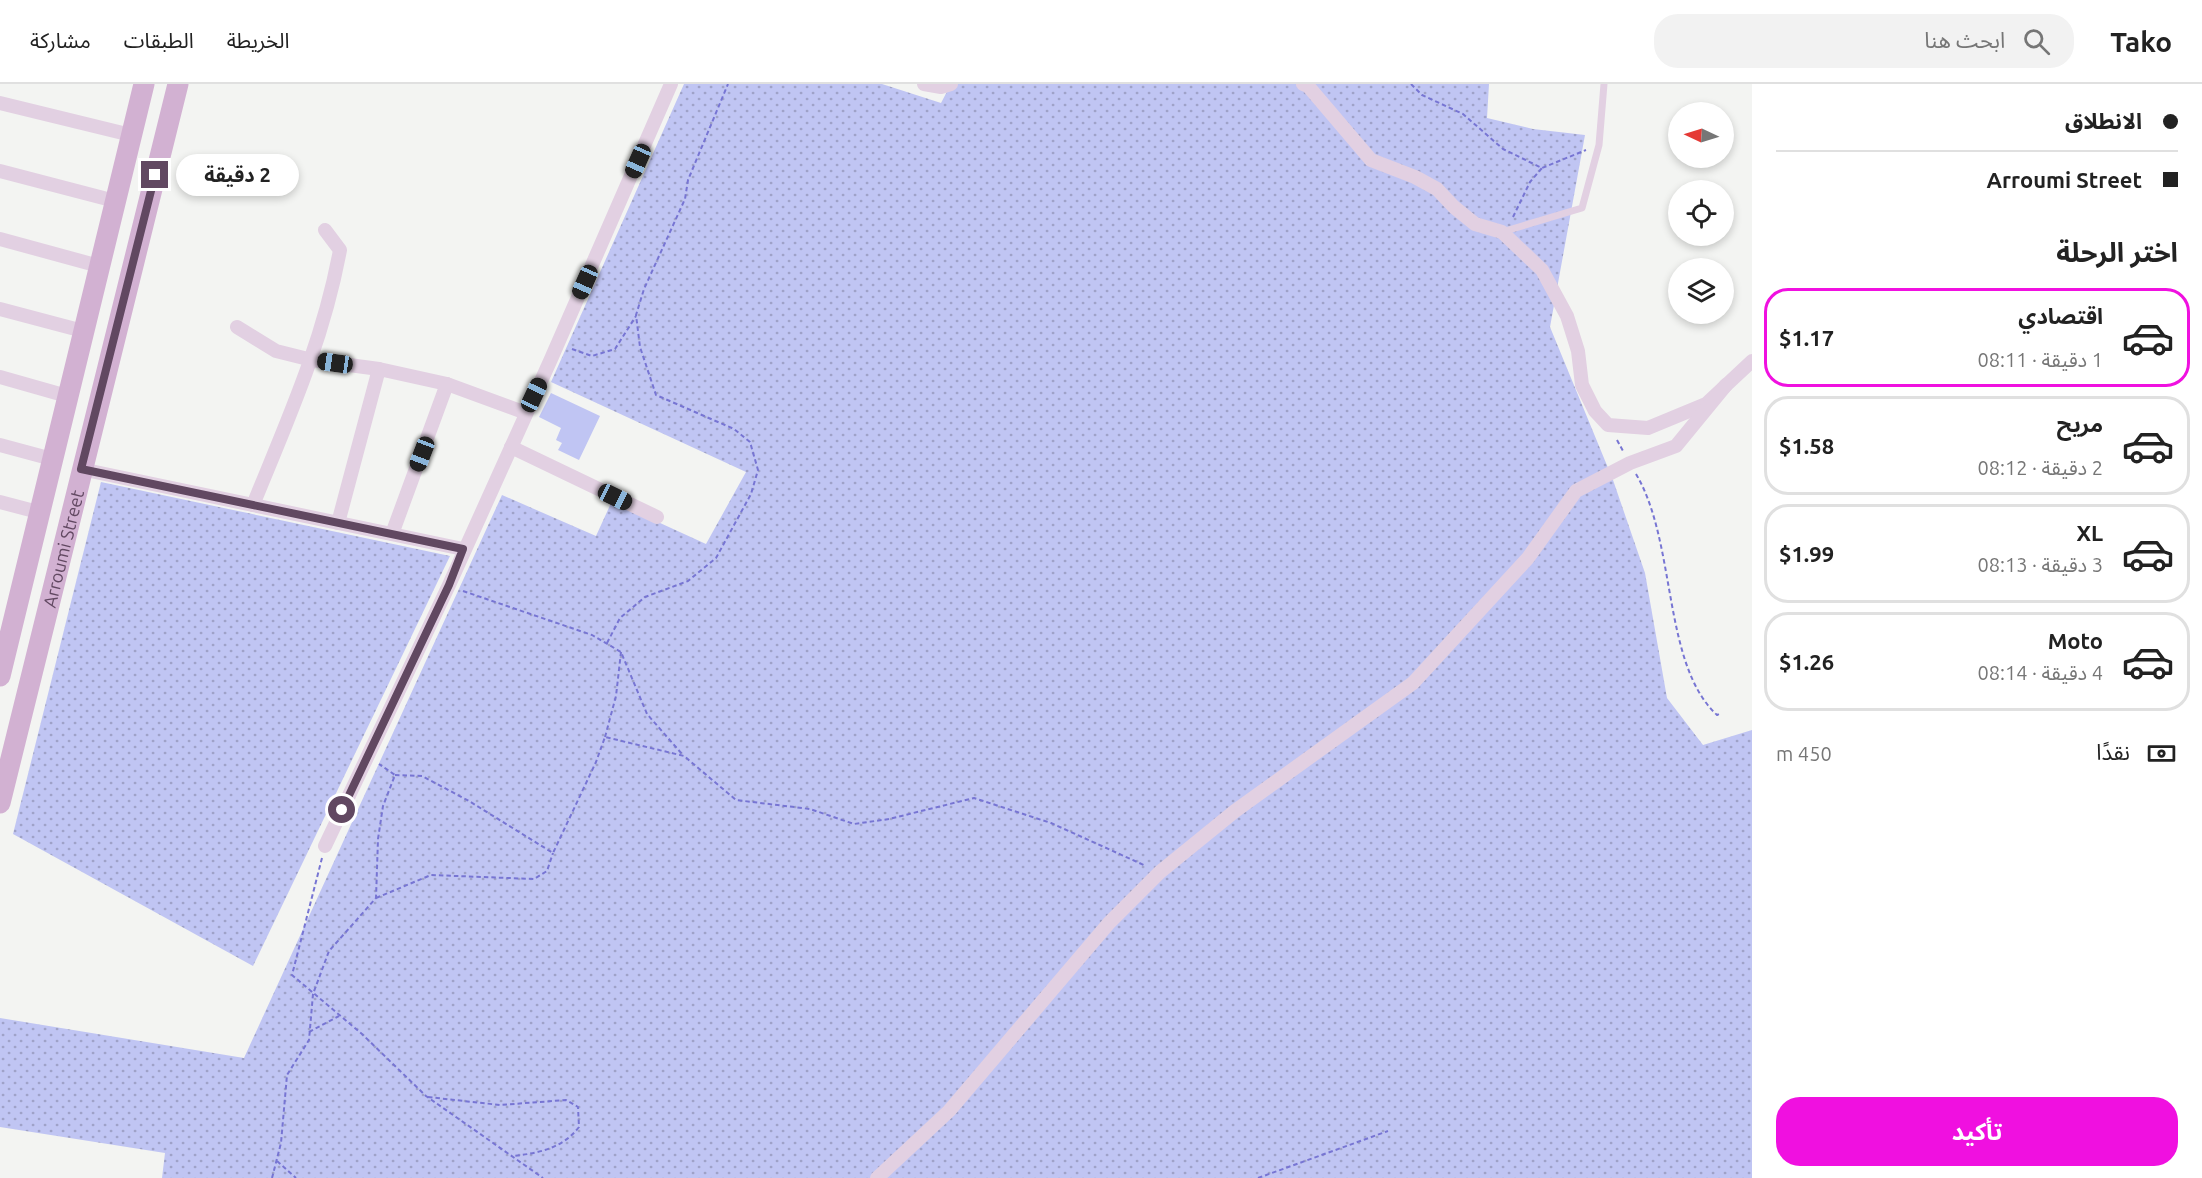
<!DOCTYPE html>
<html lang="ar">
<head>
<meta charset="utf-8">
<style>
  :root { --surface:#fff; --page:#f2f2f2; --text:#222; --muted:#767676; --line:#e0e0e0; --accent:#f010e0 }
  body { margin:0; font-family:Ubuntu,"Noto Sans Arabic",sans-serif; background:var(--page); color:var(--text); direction:rtl; height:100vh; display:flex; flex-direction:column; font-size:22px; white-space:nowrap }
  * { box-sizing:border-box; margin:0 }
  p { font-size:20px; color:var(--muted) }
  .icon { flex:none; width:33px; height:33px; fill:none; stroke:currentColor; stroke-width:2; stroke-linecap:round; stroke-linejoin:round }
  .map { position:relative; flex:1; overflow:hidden; direction:ltr }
  .details { display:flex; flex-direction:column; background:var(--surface); width:450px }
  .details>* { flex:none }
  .hud { display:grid; align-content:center; height:132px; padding:0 24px; background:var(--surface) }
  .needle { width:39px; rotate:274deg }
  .fabs { position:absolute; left:1668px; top:18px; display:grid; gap:12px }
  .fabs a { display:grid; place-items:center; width:66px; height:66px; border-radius:50%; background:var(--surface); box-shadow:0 3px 9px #0003; font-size:30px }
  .end { position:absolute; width:27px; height:27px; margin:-14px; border:8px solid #614861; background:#fff; box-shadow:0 0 0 3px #fff }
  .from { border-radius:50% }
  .bubble { position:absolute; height:42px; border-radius:21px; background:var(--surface); box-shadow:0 3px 9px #0003; font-size:20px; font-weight:700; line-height:42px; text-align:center; direction:rtl }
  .car { position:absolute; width:18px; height:36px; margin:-18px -9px; border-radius:8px; box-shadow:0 0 4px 2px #0007; background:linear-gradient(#222 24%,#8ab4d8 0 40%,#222 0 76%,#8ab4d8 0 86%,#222 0) }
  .hud b { display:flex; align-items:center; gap:21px; height:57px; font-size:22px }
  .hud b+b { border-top:2px solid var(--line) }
  .hud i { width:15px; height:15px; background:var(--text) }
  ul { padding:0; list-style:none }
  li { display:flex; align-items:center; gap:18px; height:99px; margin:0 12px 9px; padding:0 12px; border:3px solid var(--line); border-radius:24px }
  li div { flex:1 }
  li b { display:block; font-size:22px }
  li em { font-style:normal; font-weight:700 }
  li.on { border-color:var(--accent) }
  li>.icon { width:54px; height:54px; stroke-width:1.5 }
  h2 { padding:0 24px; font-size:27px; line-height:72px }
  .pay { display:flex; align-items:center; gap:15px; height:66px; padding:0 24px; font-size:22px }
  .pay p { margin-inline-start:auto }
  .primary-button { display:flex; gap:12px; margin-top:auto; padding:12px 24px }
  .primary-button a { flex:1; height:69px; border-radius:24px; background:var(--accent); color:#fff; font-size:24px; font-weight:700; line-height:69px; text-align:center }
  header { display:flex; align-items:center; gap:36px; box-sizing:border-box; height:84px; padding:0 30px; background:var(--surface); border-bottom:2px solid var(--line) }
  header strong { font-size:28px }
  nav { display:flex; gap:33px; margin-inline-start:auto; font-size:21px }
  .search { width:420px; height:54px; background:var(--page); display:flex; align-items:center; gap:15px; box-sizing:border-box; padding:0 21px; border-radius:24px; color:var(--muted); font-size:22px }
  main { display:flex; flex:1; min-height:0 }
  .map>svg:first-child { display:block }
  .grass { fill:url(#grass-dots) }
  .garden { fill:#c0c5f3 }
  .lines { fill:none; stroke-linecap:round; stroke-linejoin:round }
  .path { stroke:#7775d3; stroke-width:2; stroke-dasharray:4.5 3; stroke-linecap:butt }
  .lane { stroke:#e2d0e2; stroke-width:7 }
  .street { stroke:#e2d0e2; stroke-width:14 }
  .primary { stroke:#d2b1d2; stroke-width:21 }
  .route { stroke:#614861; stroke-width:8 }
  .labels { text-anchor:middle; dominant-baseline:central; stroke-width:6; stroke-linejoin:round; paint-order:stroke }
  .street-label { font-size:18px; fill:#614861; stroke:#fff }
</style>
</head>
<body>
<header>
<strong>Tako</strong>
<div class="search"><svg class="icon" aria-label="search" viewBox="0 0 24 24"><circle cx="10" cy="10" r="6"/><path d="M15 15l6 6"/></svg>ابحث هنا</div>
<nav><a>الخريطة</a><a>الطبقات</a><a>مشاركة</a></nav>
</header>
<main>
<section class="details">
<div class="hud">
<b><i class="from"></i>الانطلاق</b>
<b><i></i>Arroumi Street</b>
</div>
<h2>اختر الرحلة</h2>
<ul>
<li class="on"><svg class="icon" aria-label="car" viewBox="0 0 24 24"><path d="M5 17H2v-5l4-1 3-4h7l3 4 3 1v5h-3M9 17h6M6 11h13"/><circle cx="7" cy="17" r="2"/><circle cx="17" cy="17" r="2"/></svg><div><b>اقتصادي</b><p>1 دقيقة · 08:11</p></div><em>$1.17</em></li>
<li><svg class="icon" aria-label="car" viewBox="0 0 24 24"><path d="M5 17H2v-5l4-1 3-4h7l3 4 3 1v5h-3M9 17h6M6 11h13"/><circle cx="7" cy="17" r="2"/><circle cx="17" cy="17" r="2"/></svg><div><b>مريح</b><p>2 دقيقة · 08:12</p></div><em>$1.58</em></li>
<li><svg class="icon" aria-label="car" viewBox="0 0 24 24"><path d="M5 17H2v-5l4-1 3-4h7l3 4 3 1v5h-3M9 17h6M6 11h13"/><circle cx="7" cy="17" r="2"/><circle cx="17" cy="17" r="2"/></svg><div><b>XL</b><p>3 دقيقة · 08:13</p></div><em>$1.99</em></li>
<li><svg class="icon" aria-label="car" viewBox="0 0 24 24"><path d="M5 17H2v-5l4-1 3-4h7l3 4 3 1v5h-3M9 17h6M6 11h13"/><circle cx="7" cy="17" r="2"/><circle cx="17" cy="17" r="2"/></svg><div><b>Moto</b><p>4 دقيقة · 08:14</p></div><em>$1.26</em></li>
</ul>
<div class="pay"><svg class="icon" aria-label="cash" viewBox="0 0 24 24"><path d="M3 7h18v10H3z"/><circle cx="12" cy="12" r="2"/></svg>نقدًا<p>450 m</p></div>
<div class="primary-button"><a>تأكيد</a></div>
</section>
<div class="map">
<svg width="1752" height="1094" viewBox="0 0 1752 1094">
  <defs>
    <pattern id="grass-dots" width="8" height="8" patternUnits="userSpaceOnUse" patternTransform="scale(1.5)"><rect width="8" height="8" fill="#c0c5f3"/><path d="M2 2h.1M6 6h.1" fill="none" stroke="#9fa2c8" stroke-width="1.8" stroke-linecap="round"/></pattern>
  </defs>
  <rect width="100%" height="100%" fill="#f3f4f2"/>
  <!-- grass -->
  <g class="grass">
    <polygon points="684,0 882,0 941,19 951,0 1489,0 1487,34 1533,45 1585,51 1550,243 1613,396 1645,489 1667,614 1703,661 1752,646 1752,1094 162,1094 165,1069 0,1043 0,934 244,974 502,411 596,452 612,417 706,460 746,388 551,298"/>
    <polygon points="101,398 450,472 253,882 13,750"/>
  </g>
  <!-- garden -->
  <polygon class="garden" points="551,309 600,332 579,376 558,366 562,359 556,356 561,344 539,333"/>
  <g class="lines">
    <!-- path -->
    <g class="path">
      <polyline points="1411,0 1422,11 1463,30 1503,65 1542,84 1586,66"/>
      <polyline points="1513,133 1530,98 1542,84"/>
      <polyline points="572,265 592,272 615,265 636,232"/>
      <polyline points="1617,356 1623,367"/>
      <path d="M1636 390C1677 459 1662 580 1717 631L1721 629"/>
      <polyline points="463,507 592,551 621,568 647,630 682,670"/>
      <polyline points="607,559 620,534 645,513 688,497 716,474 751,410 758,386 750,358 734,345 656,311 640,263 636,231 644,205 685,115 688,96 728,0"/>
      <polyline points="605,653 616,612 621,568"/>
      <polyline points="395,691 422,692 469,717 553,769 596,678 605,653 684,672 736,716 810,725 854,740 889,735 974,714 1051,739 1146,782"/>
      <polyline points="322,774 292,891 362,950 426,1012 543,1094"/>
      <polyline points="376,814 431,791 534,795 547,787 553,769"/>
      <polyline points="309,948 339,932"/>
      <path d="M428 1013 500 1021 566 1016 578 1023 579 1043C563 1064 539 1069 514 1072"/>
      <polyline points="277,1077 296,1094"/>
      <polyline points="272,1094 281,1059 287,991 309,956 313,910 329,867 376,814 378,755 383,722 395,691 379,680"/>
      <polyline points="1258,1094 1388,1047"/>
    </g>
    <!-- lane -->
    <polyline class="lane" points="1502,148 1582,124 1599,61 1604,0"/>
    <!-- street -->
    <g class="street">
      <polyline points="924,0 941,3 951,0"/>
      <polyline points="1303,0 1308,2 1371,76 1415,93 1437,105 1454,123 1475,140 1502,148 1542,186 1567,232 1578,267 1582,301 1595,327 1608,341 1648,344 1706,320 1752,277"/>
      <polyline points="0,19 131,51"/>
      <polyline points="0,87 115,117"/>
      <polyline points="0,155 99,182"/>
      <polyline points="0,225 83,247"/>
      <polyline points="237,243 276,267 312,276 379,285 447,300 526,329"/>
      <polyline points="0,293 67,312"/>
      <polyline points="0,361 52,375"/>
      <polyline points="511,363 657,433"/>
      <polyline points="81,385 463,465"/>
      <polyline points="0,418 38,428"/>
      <path d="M253 421C288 335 323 258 340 166L325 146"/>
      <polyline points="338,439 379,285"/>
      <polyline points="392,450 447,300"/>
      <polyline points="325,762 449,501 551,275 671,0"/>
      <polyline points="877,1094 949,1027 1109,839 1160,788 1235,727 1413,599 1528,474 1576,407 1630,379 1676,362 1726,301"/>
    </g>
    <!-- primary -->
    <g class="primary">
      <polyline points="0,592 144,0"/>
      <path id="s1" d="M0 719 178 0"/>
    </g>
  </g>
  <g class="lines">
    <!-- route -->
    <polyline class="route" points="155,91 81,385 463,465 449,501 342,726"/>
  </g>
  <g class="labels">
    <!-- street labels -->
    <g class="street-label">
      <text stroke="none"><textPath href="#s1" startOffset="262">Arroumi Street</textPath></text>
    </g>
  </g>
</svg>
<div class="fabs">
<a><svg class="needle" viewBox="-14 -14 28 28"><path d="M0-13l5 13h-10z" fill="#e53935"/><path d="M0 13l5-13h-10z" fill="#767676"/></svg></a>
<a><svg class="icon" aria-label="locate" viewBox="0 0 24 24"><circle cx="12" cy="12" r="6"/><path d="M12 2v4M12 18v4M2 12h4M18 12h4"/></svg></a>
<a><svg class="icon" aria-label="layers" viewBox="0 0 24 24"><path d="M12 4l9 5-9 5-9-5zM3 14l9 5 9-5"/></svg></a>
</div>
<i class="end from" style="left:342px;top:726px"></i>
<i class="end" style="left:155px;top:91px"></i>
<div class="bubble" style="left:176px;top:70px;width:123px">2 دقيقة</div>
<i class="car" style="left:638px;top:77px;rotate:204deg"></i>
<i class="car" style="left:585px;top:198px;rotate:204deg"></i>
<i class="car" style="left:335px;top:279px;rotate:278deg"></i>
<i class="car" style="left:534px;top:311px;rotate:25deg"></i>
<i class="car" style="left:422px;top:370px;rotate:201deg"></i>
<i class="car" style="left:615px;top:413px;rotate:116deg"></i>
</div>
</main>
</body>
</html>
